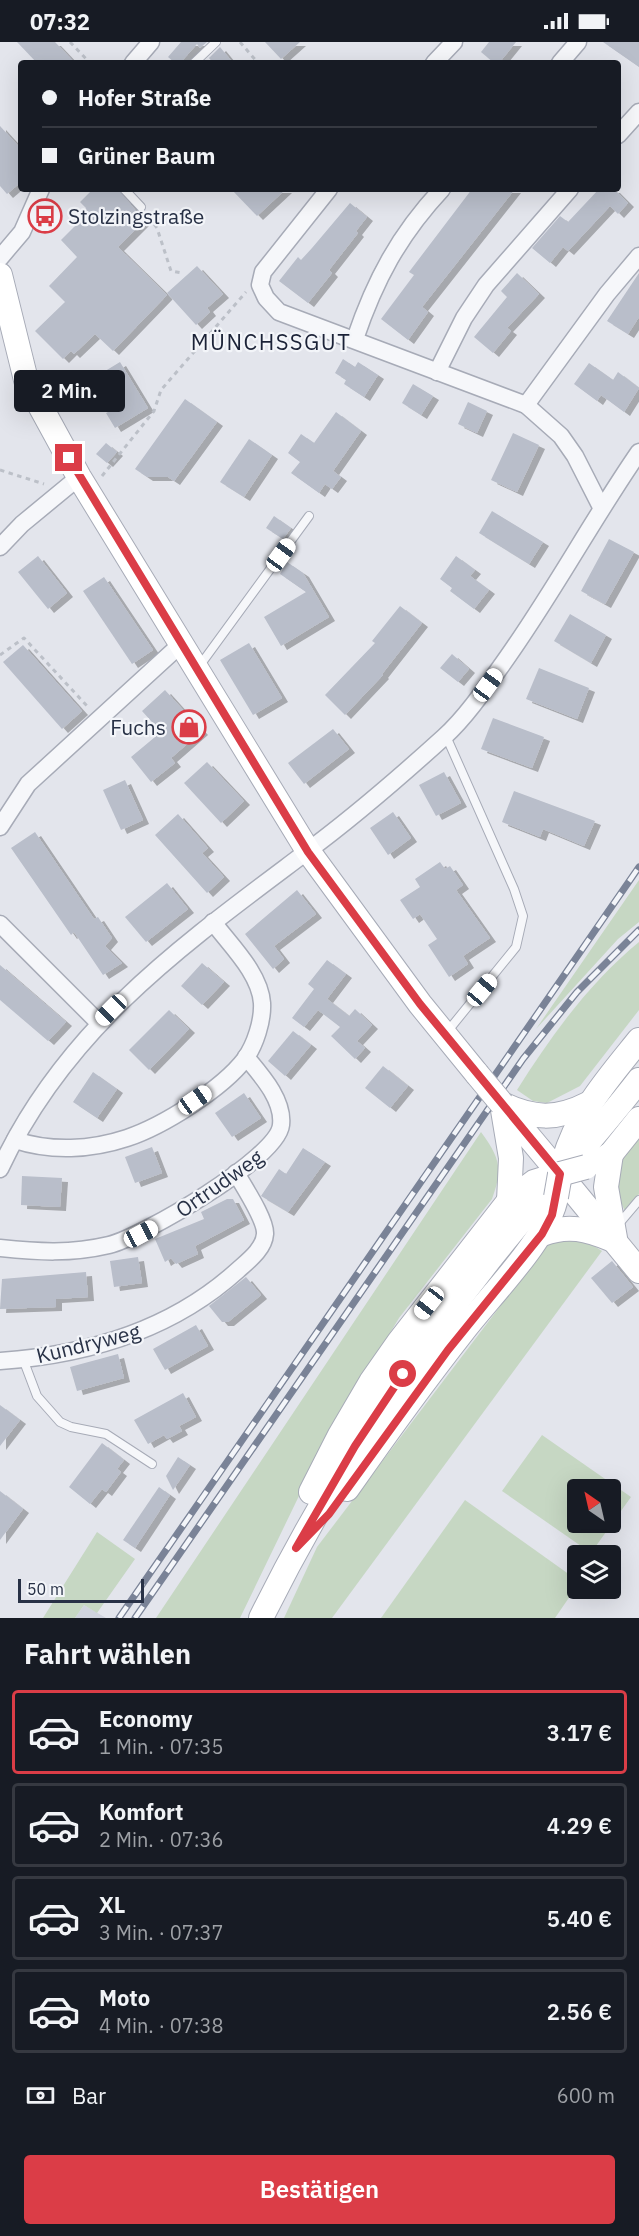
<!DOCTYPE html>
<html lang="de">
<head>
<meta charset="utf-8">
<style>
  :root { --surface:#171b24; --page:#242831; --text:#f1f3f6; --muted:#9ea1a6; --line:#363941; --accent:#db3d47 }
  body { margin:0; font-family:"IBM Plex Sans",sans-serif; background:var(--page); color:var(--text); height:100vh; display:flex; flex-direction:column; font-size:22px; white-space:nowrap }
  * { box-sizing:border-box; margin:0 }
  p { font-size:20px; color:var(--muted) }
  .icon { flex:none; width:33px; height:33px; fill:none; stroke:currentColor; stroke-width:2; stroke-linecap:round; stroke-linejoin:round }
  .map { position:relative; height:1576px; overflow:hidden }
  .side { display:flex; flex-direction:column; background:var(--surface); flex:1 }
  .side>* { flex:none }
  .banner { position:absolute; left:18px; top:18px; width:603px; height:132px; border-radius:6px; box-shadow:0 6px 24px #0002; display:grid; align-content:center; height:132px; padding:0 24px; background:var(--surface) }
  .needle { width:39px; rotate:326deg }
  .fabs { position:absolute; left:567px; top:1437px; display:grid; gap:12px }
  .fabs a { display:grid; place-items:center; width:54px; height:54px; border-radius:6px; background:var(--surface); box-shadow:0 6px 24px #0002; font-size:30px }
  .scale { position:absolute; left:18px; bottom:15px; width:126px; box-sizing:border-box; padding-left:6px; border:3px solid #283146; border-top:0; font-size:16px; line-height:21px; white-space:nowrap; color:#283146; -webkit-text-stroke:4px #f3f5f9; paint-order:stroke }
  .end { position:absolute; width:27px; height:27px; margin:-14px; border:8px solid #db3d47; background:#fff; box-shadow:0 0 0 3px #fff }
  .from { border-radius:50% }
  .bubble { position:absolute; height:42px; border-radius:6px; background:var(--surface); box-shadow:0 6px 24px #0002; font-size:20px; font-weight:600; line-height:42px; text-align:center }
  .car { position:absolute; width:18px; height:36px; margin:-18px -9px; border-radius:8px; box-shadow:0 0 4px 2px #0007; background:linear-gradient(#fff 24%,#345 0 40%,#fff 0 76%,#345 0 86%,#fff 0) }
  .banner b { display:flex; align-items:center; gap:21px; height:57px; font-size:22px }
  .banner b+b { border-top:2px solid var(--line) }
  .banner i { width:15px; height:15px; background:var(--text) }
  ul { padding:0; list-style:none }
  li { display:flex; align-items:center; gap:18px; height:84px; margin:0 12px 9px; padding:0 12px; border:3px solid var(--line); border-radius:6px }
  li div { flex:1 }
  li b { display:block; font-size:22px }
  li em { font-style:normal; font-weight:600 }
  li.current { border-color:var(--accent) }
  li>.icon { width:54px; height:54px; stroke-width:1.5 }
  h2 { padding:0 24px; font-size:27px; line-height:72px }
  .pay { display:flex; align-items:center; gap:15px; height:66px; padding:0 24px; font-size:22px }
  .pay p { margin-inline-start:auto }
  .cta { display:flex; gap:12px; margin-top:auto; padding:12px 24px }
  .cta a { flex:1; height:69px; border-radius:6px; background:var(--accent); color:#fff; font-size:24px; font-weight:600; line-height:69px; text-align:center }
  .status { display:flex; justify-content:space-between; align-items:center; height:42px; padding:0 30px; background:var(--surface); direction:ltr }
  .status svg { height:16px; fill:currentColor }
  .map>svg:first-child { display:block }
  .built { fill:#d0d4de }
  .green { fill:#c6d7c3; fill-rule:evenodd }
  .building { fill:#b9beca; filter:url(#shadow) }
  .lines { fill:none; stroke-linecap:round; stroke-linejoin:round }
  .lane-casing { stroke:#a7abb7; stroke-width:10 }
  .street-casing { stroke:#a7abb7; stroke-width:19 }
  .secondary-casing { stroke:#a7abb7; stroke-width:26 }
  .path { stroke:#bcc0c8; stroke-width:3; stroke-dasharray:4.5 4.5; stroke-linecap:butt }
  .lane { stroke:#f6f7fa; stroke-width:8 }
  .street { stroke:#f6f7fa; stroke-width:16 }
  .secondary { stroke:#fff; stroke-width:24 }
  .rail-casing { stroke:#7a8397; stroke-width:7 }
  .rail { stroke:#f3f5f9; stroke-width:4.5; stroke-dasharray:14; stroke-linecap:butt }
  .secondary-bridge-casing { stroke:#a7abb7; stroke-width:26; stroke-linecap:butt }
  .secondary-bridge { stroke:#fff; stroke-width:24 }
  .route { stroke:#db3d47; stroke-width:8 }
  .labels { text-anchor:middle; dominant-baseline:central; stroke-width:4.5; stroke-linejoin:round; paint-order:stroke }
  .poi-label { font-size:21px; fill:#283146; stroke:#f3f5f9; text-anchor:start }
  .street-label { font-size:21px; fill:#283146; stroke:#f3f5f9 }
  .neighbourhood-label { font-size:22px; letter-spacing:1.5px; fill:#1b2237; stroke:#f3f5f9 }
</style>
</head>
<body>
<div class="status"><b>07:32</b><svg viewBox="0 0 49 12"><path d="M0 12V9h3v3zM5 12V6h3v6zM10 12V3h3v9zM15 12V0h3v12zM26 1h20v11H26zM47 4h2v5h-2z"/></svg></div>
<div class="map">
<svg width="639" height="1576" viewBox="0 0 639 1576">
  <defs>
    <filter id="shadow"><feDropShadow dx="6" dy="4" stdDeviation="0" flood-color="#0004"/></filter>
  </defs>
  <rect width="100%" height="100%" fill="#e3e5ec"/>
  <!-- built -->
  <polygon class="built" points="84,1563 106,1576 75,1576"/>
  <!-- green -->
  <g class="green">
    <polygon points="639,838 639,880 618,897 536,987"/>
    <path d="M639 900V968L580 1044 547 1061 533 1059 517 1048C551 994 589 941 639 900Z"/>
    <path d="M481 1090C500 1116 503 1127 492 1157L399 1276 326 1398 240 1576H156Z"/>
    <polygon points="639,1092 639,1152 625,1169 616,1151 619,1114"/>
    <polygon points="580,1195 602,1209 332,1576 284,1576 317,1505 549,1200"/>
    <path d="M542 1393 631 1455 591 1511 502 1449ZM578 1448H610V1480H578Z"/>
    <polygon points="465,1458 577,1538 577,1544 555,1576 381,1576"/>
    <polygon points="97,1490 135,1517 97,1571 84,1563 75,1576 43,1576"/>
  </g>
  <!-- building -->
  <g class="building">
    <polygon points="17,0 55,0 75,21 37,21"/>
    <polygon points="181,0 207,0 200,6 197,2 180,21 175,21 168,15"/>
    <polygon points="265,0 300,0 281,17"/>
    <polygon points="489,0 516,0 499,21 494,21 481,10"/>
    <polygon points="603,0 639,0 639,25"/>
    <polygon points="220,5 233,21 213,21 209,16"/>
    <polygon points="0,84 21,107 21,140 7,152 0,144"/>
    <polygon points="93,147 118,147 136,169 147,176 118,205 167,253 113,309 95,292 74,312 71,309 63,317 35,289 65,260 49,244 77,215 61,198 78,181 74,177 86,166 80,160"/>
    <polygon points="231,147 286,147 257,174"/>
    <polygon points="472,147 515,147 422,265 428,270 408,298 381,277 414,233 409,230"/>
    <polygon points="599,147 614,147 628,161 618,172 610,164 568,209 563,205 550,221 532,206 560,174 568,180"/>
    <polygon points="350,161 367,175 356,189 358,191 329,228 332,231 308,261 279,239 298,215 301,218 312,206"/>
    <polygon points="197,224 223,252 207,266 210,270 196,283 167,251"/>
    <polygon points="517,231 539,252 507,286 511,289 493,311 474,295 507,255 501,249"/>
    <polygon points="639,231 639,275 628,292 607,279"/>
    <polygon points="343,317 355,325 358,320 378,333 364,355 344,342 346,338 335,331"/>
    <polygon points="120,320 148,366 115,386 106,371 116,366 97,334"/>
    <polygon points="589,321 613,338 618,330 639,346 624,370 601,353 597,359 574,342"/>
    <polygon points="413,342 433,354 421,373 402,361"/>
    <polygon points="185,357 217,380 174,439 168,435 147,435 135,427"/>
    <polygon points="468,360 487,369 477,391 458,382"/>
    <polygon points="336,370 361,389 333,429 341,435 332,447 325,442 319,451 291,431 300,420 288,411 301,392 314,401"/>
    <polygon points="513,391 539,403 517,450 491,438"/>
    <polygon points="249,397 272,413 244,455 220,440"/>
    <polygon points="106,401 117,410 107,421 96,412"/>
    <polygon points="492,469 543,500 529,522 479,491"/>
    <polygon points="274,474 291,486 283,497 266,486"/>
    <polygon points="609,497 634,510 605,562 581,549"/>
    <polygon points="38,514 67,551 48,567 18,530"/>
    <polygon points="456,514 475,528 470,534 489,548 474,567 450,549 452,546 440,537"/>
    <polygon points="287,520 303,531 329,575 281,604 264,575 306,550 280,532"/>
    <polygon points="104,535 153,608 132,622 83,549"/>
    <polygon points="400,564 422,581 382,632 383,633 345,673 325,653 375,601 372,599"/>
    <polygon points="570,572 606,593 591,621 554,599"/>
    <polygon points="249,601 282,656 253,673 220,618"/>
    <polygon points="23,603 82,669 62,687 3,620"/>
    <polygon points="452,612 469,627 458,640 440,626"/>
    <polygon points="539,626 589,646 577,677 526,657"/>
    <polygon points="165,648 202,689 171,716 175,721 151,740 131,715 161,690 142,669"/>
    <polygon points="493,676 544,695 532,726 481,707"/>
    <polygon points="333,687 349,707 304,742 288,721"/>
    <polygon points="207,720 244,759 221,781 184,741"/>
    <polygon points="444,730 461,761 436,774 419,743"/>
    <polygon points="125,738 143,778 121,788 103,748"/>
    <polygon points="514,749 595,779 584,804 543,787 540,795 502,780"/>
    <polygon points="393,770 411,796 388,813 370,786"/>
    <polygon points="178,772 208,806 202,811 224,835 207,851 155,793"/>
    <polygon points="35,790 94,877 98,875 112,896 105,904 122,921 103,933 74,890 71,893 11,806"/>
    <polygon points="440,820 445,827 450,824 463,843 456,848 490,896 463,914 468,922 449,935 428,903 437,897 420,872 413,877 400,858 420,845 415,837"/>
    <polygon points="167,841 188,867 146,900 125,875"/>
    <polygon points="297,848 316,872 274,904 284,917 273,927 245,892"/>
    <polygon points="327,918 346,932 327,957 349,974 355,967 372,983 357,999 365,1006 355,1017 331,994 340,985 318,968 304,985 292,976 314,947 308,942"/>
    <polygon points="202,921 224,940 202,963 181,944"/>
    <polygon points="0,923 66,980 48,999 0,958"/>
    <polygon points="169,968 189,987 149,1028 129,1008"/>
    <polygon points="293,989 311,1003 285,1034 268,1019"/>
    <polygon points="383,1024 408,1044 390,1066 365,1046"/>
    <polygon points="93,1030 117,1047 97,1076 73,1060"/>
    <polygon points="244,1051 261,1076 232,1095 215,1071"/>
    <polygon points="152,1105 162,1131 135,1141 125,1115"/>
    <polygon points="303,1106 325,1120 288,1170 261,1154 279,1127 286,1132"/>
    <polygon points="22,1134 62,1136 60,1165 21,1163"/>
    <polygon points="227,1157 233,1157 244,1178 195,1204 198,1212 176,1222 171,1216 165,1220 155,1197 204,1177 201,1170"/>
    <polygon points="138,1215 142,1241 114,1245 110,1219"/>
    <polygon points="612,1219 633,1245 612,1261 591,1236"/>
    <polygon points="86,1230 88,1255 56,1257 56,1265 0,1267 2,1237"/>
    <polygon points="246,1235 261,1253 228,1280 222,1280 209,1264"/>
    <polygon points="196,1283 208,1304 165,1328 153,1307"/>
    <polygon points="118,1312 124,1336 77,1349 70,1325"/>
    <polygon points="183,1351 196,1375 179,1384 182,1389 167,1397 164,1393 148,1402 134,1378"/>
    <polygon points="0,1363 20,1378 0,1404"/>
    <polygon points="102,1401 124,1418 117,1427 121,1430 106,1450 102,1447 90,1462 69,1445"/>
    <polygon points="178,1415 190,1423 173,1448 166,1434"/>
    <polygon points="159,1445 170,1453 135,1506 123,1498"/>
    <polygon points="0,1449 23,1467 0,1498"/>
  </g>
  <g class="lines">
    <!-- lane casing -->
    <g class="lane-casing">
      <g id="lane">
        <polyline points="194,21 216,0"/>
        <polyline points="124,147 141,165"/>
        <polyline points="198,626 309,474"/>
        <polyline points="446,694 514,847 523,874 516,905 447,990"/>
        <polyline points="617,1184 639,1158"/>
        <polyline points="23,1317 37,1354 60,1380 71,1385 106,1392 152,1422"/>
      </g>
    </g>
    <!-- street casing -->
    <g class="street-casing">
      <g id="street">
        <polyline points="133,21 151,0"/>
        <polyline points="434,21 454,0"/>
        <polyline points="560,21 578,0"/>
        <polyline points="618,93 639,70"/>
        <polyline points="329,147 263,230 260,243 266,256 279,270 526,363 561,394 575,414 601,465"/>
        <polyline points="0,216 22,190 41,147"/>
        <path d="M355 297C375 238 399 193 442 147"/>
        <polyline points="437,330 464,276 486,243 570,147"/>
        <polyline points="526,363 607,252 639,214"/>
        <polyline points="0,505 22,482 79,435"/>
        <polyline points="0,785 28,742 180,603"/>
        <polyline points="0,882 99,981"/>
        <path d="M15 1098C51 1110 91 1108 127 1096 163 1084 222 1047 245 1017 255 1003 263 979 262 961 260 931 230 903 213 880"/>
        <path d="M0 1127C66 985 184 902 305 811 351 777 401 734 444 695 465 676 483 650 499 627 550 557 590 481 639 410"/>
        <path d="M0 1206C38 1210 71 1212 109 1203 142 1195 278 1116 281 1083 284 1058 261 1033 246 1015"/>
        <path d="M0 1319C87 1313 172 1288 238 1228 248 1219 264 1207 265 1192 266 1178 244 1145 236 1131"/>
      </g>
    </g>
    <!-- secondary casing -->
    <g class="secondary-casing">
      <g id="secondary">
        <polyline points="0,233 26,338 79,435 308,809 420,962 477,1032"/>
        <polyline points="502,1062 511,1116 509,1159"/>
        <path d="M502 1062C533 1077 557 1078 588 1062"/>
        <polyline points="504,1065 560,1132"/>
        <polyline points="611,1112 606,1145 615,1196"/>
        <polyline points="598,1120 611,1112 639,1077"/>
        <path d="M563 1121C578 1070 606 1039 639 998"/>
        <polyline points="570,1145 639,1229"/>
        <path d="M542 1192C568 1182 587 1187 613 1198"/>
        <path d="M347 1447C384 1394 423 1340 463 1289 489 1255 550 1194 556 1155"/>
        <polyline points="311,1450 340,1393 371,1340 399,1300 509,1159 534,1140 560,1132"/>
        <path d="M261 1576C323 1451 396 1336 482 1227 532 1162 589 1103 639 1038"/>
      </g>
    </g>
    <!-- path -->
    <g class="path">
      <polyline points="70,0 90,21"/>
      <polyline points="240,0 258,21"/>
      <polyline points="149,175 157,186 171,229 182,231"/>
      <polyline points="0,428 44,442"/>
      <polyline points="102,434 154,369 161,348 246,250"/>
      <polyline points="0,613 24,596 88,665"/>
    </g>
    <!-- lane -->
    <use href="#lane" class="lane"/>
    <!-- street -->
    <use href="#street" class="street"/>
    <!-- secondary -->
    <use href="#secondary" class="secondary"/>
    <!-- rail casing -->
    <g class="rail-casing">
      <g id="rail">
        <polyline points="119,1576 639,825"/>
        <polyline points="135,1576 523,1017 577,950 639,888"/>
      </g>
    </g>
    <!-- rail -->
    <use href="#rail" class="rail"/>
    <!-- secondary-bridge casing -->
    <g class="secondary-bridge-casing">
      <g id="secondary-bridge">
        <polyline points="477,1032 502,1062"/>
        <polyline points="560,1132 586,1125"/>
        <polyline points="556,1155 560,1132"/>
      </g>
    </g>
    <!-- secondary-bridge -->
    <use href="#secondary-bridge" class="secondary-bridge"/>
  </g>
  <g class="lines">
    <!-- route -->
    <polyline class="route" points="69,416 308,810 420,962 560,1132 552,1173 542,1192 448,1308 329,1472 296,1506 355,1404 403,1332"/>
  </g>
  <!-- icons -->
  <defs>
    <g id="bus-ring" transform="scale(1.725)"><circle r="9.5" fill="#f3f5f9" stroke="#db3d47" stroke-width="1.5"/><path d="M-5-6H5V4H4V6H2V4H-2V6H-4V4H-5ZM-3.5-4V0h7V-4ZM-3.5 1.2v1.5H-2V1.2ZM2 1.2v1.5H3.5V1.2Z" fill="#db3d47"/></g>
    <g id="shop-ring" transform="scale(1.725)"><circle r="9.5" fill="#f3f5f9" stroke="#db3d47" stroke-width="1.5"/><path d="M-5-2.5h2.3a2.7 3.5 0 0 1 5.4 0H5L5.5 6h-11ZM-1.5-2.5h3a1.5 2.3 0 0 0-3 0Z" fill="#db3d47"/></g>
  </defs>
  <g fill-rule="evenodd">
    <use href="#bus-ring" x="45" y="174"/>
    <use href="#shop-ring" x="189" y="685"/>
  </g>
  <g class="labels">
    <!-- poi labels -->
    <g class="poi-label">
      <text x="68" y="174">Stolzingstraße</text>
      <text x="166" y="685" text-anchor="end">Fuchs</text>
    </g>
    <!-- street labels -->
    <g class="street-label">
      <text transform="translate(219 1141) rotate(-35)">Ortrudweg</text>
      <text transform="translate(88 1301) rotate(-14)">Kundryweg</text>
    </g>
    <!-- neighbourhood labels -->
    <g class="neighbourhood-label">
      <text x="271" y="299">MÜNCHSSGUT</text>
    </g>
  </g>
</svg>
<div class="fabs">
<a><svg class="needle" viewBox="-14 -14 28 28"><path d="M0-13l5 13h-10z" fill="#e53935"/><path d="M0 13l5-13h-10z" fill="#9ea1a6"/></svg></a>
<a><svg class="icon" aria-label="layers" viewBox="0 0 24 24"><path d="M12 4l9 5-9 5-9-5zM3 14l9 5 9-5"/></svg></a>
</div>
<div class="scale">50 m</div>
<i class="end from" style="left:403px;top:1332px"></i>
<i class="end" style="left:69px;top:416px"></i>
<div class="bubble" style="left:14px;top:328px;width:111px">2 Min.</div>
<i class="car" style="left:281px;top:513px;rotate:36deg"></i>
<i class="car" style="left:488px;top:643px;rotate:36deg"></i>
<i class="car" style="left:482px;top:948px;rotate:40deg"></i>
<i class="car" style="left:111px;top:968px;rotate:225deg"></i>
<i class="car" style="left:195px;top:1058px;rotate:55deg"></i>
<i class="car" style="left:141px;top:1192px;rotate:62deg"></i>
<i class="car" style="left:429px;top:1261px;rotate:218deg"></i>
<div class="banner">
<b><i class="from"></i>Hofer Straße</b>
<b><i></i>Grüner Baum</b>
</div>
</div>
<section class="side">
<h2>Fahrt wählen</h2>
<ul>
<li class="current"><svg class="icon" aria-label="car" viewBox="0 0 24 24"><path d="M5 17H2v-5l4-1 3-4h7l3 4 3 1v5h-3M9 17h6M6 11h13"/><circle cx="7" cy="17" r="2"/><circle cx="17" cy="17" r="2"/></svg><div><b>Economy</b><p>1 Min. · 07:35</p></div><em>3.17 €</em></li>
<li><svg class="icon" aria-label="car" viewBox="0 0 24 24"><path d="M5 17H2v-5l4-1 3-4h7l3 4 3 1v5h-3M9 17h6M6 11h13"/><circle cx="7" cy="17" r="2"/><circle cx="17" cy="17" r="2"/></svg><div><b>Komfort</b><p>2 Min. · 07:36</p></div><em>4.29 €</em></li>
<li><svg class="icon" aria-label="car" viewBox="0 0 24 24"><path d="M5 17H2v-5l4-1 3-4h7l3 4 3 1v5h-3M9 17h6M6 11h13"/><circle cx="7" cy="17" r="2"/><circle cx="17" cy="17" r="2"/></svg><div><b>XL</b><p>3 Min. · 07:37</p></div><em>5.40 €</em></li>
<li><svg class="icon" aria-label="car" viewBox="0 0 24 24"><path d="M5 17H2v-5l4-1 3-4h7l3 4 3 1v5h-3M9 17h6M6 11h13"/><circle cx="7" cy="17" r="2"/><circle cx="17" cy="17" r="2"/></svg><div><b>Moto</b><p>4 Min. · 07:38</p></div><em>2.56 €</em></li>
</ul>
<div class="pay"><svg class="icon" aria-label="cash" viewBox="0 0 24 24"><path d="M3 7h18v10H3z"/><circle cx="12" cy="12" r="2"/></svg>Bar<p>600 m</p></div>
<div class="cta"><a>Bestätigen</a></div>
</section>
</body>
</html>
